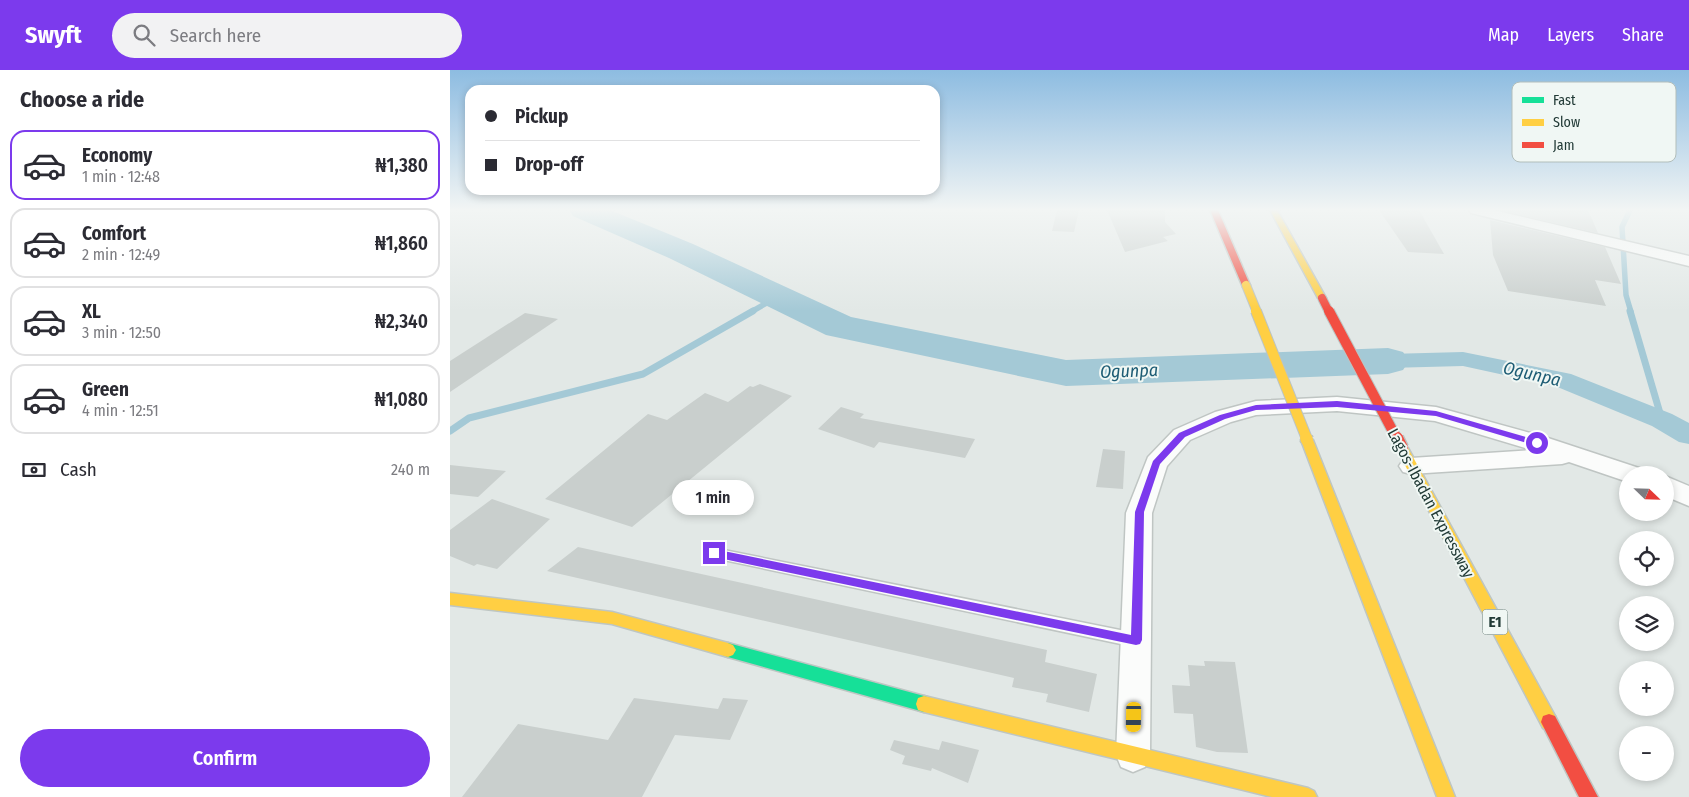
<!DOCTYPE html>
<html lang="en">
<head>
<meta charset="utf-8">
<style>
  :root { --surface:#fff; --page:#f2f2f3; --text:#2b2b33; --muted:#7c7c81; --line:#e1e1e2; --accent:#7c3aed }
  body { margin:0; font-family:"Fira Sans Condensed",sans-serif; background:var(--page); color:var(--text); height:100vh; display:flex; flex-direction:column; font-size:19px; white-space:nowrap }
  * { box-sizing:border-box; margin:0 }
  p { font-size:16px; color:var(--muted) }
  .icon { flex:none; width:28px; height:28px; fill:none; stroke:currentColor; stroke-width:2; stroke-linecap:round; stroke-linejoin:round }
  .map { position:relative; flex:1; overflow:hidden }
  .drawer { display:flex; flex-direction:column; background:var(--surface); width:450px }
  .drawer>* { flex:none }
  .guide { position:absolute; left:15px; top:15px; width:475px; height:110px; border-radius:15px; box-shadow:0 2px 8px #0003; display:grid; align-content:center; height:110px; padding:0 20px; background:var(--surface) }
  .needle { width:32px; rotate:113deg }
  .buttons { position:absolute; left:1169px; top:396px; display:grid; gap:10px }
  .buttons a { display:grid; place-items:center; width:55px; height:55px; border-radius:50%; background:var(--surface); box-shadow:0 2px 8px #0003; font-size:25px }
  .end { position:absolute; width:22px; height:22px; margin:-11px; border:6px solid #7c3aed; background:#fff; box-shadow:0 0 0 2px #fff }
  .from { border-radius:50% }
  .bubble { position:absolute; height:35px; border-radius:18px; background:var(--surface); box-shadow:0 2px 8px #0003; font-size:16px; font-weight:600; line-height:35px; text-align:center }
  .car { position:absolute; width:15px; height:30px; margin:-15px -8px; border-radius:6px; box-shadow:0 0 4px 1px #0007; background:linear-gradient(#f5c518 24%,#345 0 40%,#f5c518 0 76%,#345 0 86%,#f5c518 0) }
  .guide b { display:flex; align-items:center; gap:18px; height:48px; font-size:19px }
  .guide b+b { border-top:1px solid var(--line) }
  .guide i { width:12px; height:12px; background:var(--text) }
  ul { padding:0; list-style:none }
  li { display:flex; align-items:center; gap:15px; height:70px; margin:0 10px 8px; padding:0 10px; border:2px solid var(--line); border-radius:15px }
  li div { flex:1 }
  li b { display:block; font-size:19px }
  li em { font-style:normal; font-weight:600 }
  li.selected { border-color:var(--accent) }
  li>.icon { width:45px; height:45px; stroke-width:1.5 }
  h2 { padding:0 20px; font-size:22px; line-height:60px }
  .pay { display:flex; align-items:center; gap:12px; height:55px; padding:0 20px; font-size:19px }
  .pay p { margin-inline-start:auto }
  .cta { display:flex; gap:10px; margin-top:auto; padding:10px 20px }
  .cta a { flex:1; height:58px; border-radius:30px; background:var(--accent); color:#fff; font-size:20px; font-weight:600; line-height:58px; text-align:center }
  header { display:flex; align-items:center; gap:30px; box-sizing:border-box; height:70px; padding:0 25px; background:var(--accent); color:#fff }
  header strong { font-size:24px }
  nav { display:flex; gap:28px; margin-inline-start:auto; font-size:18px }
  .search { width:350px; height:45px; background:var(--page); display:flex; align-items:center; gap:12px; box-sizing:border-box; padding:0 18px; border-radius:28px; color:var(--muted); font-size:19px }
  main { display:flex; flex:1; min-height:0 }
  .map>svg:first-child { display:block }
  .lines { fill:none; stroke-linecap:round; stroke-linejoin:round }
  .stream-far1 { stroke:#a4c9d6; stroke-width:5.5 }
  .stream { stroke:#a4c9d6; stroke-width:7 }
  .canal { fill:#a4c9d6; fill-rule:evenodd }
  .river { fill:#a4c9d6; fill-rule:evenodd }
  .building { fill:#c9cfcd }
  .lane-casing { stroke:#bfc5c3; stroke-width:3 }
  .street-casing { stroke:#bfc5c3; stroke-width:3 }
  .fast-casing { stroke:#bec6c3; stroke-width:3 }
  .slow-casing { stroke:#bec6c3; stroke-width:3 }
  .jam-casing { stroke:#bec6c3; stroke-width:3 }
  .lane { fill:#fbfcfb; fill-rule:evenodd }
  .street { fill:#fbfcfb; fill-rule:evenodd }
  .fast { fill:#16e098; fill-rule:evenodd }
  .slow { fill:#ffcf43; fill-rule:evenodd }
  .jam { fill:#f24e42; fill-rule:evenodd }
  .slow-bridge-far2-casing { stroke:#bcc4c3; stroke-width:10; stroke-linecap:butt }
  .slow-bridge-far1-casing { stroke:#bcc4c3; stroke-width:12; stroke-linecap:butt }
  .slow-bridge-casing { stroke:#bcc4c3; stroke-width:15; stroke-linecap:butt }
  .jam-bridge-far2-casing { stroke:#bcc4c3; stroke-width:10; stroke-linecap:butt }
  .jam-bridge-far1-casing { stroke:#bcc4c3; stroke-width:12; stroke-linecap:butt }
  .jam-bridge-casing { stroke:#bcc4c3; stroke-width:15; stroke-linecap:butt }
  .slow-bridge-far2 { stroke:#ffcf43; stroke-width:8 }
  .slow-bridge-far1 { stroke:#ffcf43; stroke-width:10 }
  .slow-bridge { stroke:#ffcf43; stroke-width:12 }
  .jam-bridge-far2 { stroke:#f24e42; stroke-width:8 }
  .jam-bridge-far1 { stroke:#f24e42; stroke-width:10 }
  .jam-bridge { stroke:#f24e42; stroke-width:12 }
  .route { fill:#7c3aed }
  .labels { text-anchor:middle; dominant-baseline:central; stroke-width:4; stroke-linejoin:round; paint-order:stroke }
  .shield { fill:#f0f7f4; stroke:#5f736f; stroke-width:1 }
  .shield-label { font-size:15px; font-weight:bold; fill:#213a36 }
  .street-label { font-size:16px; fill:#213a36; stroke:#f0f7f4 }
  .water-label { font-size:18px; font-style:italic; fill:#1d5c74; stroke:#f0f7f4 }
  .key { fill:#f0f7f4; stroke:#b2bebb; stroke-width:1 }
  .key-label { font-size:14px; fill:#213a36 }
</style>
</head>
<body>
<header>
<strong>Swyft</strong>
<div class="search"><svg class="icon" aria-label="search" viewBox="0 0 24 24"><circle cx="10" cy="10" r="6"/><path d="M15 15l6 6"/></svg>Search here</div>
<nav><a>Map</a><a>Layers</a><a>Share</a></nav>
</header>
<main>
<section class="drawer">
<h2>Choose a ride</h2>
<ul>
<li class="selected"><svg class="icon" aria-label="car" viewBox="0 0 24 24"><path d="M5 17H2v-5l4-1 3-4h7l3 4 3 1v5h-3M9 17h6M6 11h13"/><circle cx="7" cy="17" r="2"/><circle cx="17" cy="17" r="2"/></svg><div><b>Economy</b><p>1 min · 12:48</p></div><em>₦1,380</em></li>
<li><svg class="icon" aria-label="car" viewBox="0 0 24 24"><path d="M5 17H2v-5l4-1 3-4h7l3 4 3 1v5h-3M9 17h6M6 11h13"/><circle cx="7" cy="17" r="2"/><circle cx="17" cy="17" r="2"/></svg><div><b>Comfort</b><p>2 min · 12:49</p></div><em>₦1,860</em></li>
<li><svg class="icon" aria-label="car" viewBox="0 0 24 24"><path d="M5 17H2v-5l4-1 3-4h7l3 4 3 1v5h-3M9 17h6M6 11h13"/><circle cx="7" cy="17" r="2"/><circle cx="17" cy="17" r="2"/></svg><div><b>XL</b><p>3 min · 12:50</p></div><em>₦2,340</em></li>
<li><svg class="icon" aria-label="car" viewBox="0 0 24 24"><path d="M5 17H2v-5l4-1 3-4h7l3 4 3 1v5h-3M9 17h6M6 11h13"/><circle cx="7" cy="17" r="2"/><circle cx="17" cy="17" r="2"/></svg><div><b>Green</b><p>4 min · 12:51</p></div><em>₦1,080</em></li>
</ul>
<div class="pay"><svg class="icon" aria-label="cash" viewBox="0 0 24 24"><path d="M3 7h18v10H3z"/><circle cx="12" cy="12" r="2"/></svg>Cash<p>240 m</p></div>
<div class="cta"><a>Confirm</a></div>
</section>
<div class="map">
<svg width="1239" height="727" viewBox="0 0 1239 727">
  <rect width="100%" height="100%" fill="#e2e8e6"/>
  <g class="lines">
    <!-- stream-far1 -->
    <g class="stream-far1">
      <polyline points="1180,140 1172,157 1176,225 1181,242"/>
      <polyline points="301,242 327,227"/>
    </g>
    <!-- stream -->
    <g class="stream">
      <polyline points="1180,241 1212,350"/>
      <polyline points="0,361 19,348 193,304 303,241"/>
    </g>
    <!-- canal -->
    <polygon class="canal" points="1013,282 1121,304 1222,344 1239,353 1239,374 1229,372 1202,356 1105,316 1013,296 938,298 929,296 926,291 929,286 938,284"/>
    <!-- river -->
    <polygon class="river" points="119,140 160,140 243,174 401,247 616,290 938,278 953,282 959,291 953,300 938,304 616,316 376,265 219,188 123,146"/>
  </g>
  <!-- building -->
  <g class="building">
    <polygon points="607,140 629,140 624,162 602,161"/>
    <polygon points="657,140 715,140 715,152 726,164 713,167 718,171 675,182"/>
    <polygon points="929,140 969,140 994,184 958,182"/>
    <polygon points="1049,140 1138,140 1148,163"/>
    <polygon points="1040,150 1155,177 1171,214 1145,210 1156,236 1058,221 1043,185"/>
    <polygon points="75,243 108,249 0,322 0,291"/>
    <polygon points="310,314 342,326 182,457 95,429 198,344 217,350 255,323 278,332 300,316 303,317"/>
    <polygon points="391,337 414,344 410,348 525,369 515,388 429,372 424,378 368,359"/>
    <polygon points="653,379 675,381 673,419 646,417"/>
    <polygon points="0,395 56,401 28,427 0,424"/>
    <polygon points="42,429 100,449 47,499 27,494 24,496 0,486 0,460"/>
    <polygon points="128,477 597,580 595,592 647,604 639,642 596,632 598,624 562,617 564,608 97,501"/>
    <polygon points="754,591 785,592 798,683 767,682 746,677 743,644 724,643 722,615 740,616 738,595 755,596"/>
    <polygon points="184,628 268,639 273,628 298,630 280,670 225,665 192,727 12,727 68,654 158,670"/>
    <polygon points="444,670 489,680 492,671 529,680 518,713 482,698 481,701 452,694 455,686 440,680"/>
  </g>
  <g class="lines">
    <!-- lane casing -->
    <g class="lane-casing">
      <polygon id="lane" points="264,478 685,563 690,565 692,570 690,575 685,577 264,488 259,487 257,483 259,479"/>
    </g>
    <!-- street casing -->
    <g class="street-casing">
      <g id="street">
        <polygon points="1019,140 1043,140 1239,186 1239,196 1021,143"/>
        <polygon points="887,327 986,337 1095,367 1192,399 1196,405 1178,405 1178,412 1119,392 1112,394 961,404 953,402 949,396 953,390 961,388 1082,380 985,351 887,341 806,345 781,352 740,370 717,396 702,443 700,685 695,697 683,702 671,697 666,685 676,443 698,387 724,360 765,342 806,331"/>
        <polygon points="1215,406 1239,416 1239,436 1215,426"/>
      </g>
    </g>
    <!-- fast casing -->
    <g class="fast-casing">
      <polygon id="fast" points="278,573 474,626 480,628 482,634 480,640 474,642 278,587 273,585 270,580 273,575"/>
    </g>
    <!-- slow casing -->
    <g class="slow-casing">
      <g id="slow">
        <polygon points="820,140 827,140 876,228 875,230 872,231 868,228"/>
        <polygon points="857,366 863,370 1005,727 987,727 851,370"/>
        <polygon points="952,374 958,378 1105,646 1107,652 1105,658 1099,660 1093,658 946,378"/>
        <polygon points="0,523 162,542 278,573 283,575 286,580 283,585 278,587 162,554 0,535"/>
        <polygon points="474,626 858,718 864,721 867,727 822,727 474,642 468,640 466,634 468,628"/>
      </g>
    </g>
    <!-- jam casing -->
    <g class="jam-casing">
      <g id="jam">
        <polygon points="760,140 768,140 800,215 799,217 793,217 792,215"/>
        <polygon points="1099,644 1105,646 1148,727 1129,727 1091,652 1093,646"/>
      </g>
    </g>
    <!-- lane -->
    <use href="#lane" class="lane"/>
    <!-- street -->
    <use href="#street" class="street"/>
    <!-- fast -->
    <use href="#fast" class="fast"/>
    <!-- slow -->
    <use href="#slow" class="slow"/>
    <!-- jam -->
    <use href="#jam" class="jam"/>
    <!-- slow-bridge-far2 casing -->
    <g class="slow-bridge-far2-casing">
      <polyline id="slow-bridge-far2" points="796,215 807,242"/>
    </g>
    <!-- slow-bridge-far1 casing -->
    <g class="slow-bridge-far1-casing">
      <polyline id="slow-bridge-far1" points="806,241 857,369"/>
    </g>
    <!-- slow-bridge casing -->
    <g class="slow-bridge-casing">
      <polyline id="slow-bridge" points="856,368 857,370"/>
    </g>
    <!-- jam-bridge-far2 casing -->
    <g class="jam-bridge-far2-casing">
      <polyline id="jam-bridge-far2" points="872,228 879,242"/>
    </g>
    <!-- jam-bridge-far1 casing -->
    <g class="jam-bridge-far1-casing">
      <polyline id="jam-bridge-far1" points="879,241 947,369"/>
    </g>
    <!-- jam-bridge casing -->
    <g class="jam-bridge-casing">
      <polyline id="jam-bridge" points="947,368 952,378"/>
    </g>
    <!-- slow-bridge-far2 -->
    <use href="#slow-bridge-far2" class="slow-bridge-far2"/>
    <!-- slow-bridge-far1 -->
    <use href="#slow-bridge-far1" class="slow-bridge-far1"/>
    <!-- slow-bridge -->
    <use href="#slow-bridge" class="slow-bridge"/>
    <!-- jam-bridge-far2 -->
    <use href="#jam-bridge-far2" class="jam-bridge-far2"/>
    <!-- jam-bridge-far1 -->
    <use href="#jam-bridge-far1" class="jam-bridge-far1"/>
    <!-- jam-bridge -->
    <use href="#jam-bridge" class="jam-bridge"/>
  </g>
  <!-- sky -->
  <linearGradient id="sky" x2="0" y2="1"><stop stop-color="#8dbce1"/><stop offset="0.58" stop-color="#f2f5f4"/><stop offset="1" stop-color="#f2f5f4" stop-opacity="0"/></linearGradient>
  <rect width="1239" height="241" fill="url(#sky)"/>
  <!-- route -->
  <polygon class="route" points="887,331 986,341 1090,371 1091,373 1087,376 986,346 887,337 806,340 775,349 735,367 710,394 694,442 692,570 690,574 686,575 264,487 260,483 264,479 681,565 685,442 703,391 729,363 770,345 806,335"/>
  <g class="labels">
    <!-- shield labels -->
    <rect class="shield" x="1032.5" y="539.5" width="25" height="25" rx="4"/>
    <g class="shield-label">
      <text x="1045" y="552">E1</text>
    </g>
    <!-- street labels -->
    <g class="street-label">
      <text transform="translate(981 433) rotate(62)">Lagos-Ibadan Expressway</text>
    </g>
    <!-- water labels -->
    <g class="water-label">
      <text transform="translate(679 301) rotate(-2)">Ogunpa</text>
      <text transform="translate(1082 304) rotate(13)">Ogunpa</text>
    </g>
  </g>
  <!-- legend -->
  <rect x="1062" y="12" width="164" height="80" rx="8" class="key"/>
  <rect x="1072" y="27" width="22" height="6" fill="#16e098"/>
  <rect x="1072" y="49" width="22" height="7" fill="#ffcf43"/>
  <rect x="1072" y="72" width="22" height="6" fill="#f24e42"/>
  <g class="key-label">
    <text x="1103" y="35">Fast</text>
    <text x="1103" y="57">Slow</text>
    <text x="1103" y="80">Jam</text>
  </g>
</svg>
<div class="buttons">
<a><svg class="needle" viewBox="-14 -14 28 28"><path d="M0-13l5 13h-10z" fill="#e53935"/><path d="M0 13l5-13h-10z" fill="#7c7c81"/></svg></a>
<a><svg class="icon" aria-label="locate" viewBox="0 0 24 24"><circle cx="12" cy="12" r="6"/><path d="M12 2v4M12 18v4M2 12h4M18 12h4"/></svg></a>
<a><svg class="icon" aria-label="layers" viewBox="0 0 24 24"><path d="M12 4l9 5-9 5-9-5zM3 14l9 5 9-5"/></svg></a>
<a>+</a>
<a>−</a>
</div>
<i class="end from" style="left:1087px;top:373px"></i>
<i class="end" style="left:264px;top:483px"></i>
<div class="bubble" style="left:222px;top:410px;width:82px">1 min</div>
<i class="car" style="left:684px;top:647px;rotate:181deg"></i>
<div class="guide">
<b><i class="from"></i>Pickup</b>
<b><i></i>Drop-off</b>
</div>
</div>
</main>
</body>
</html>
